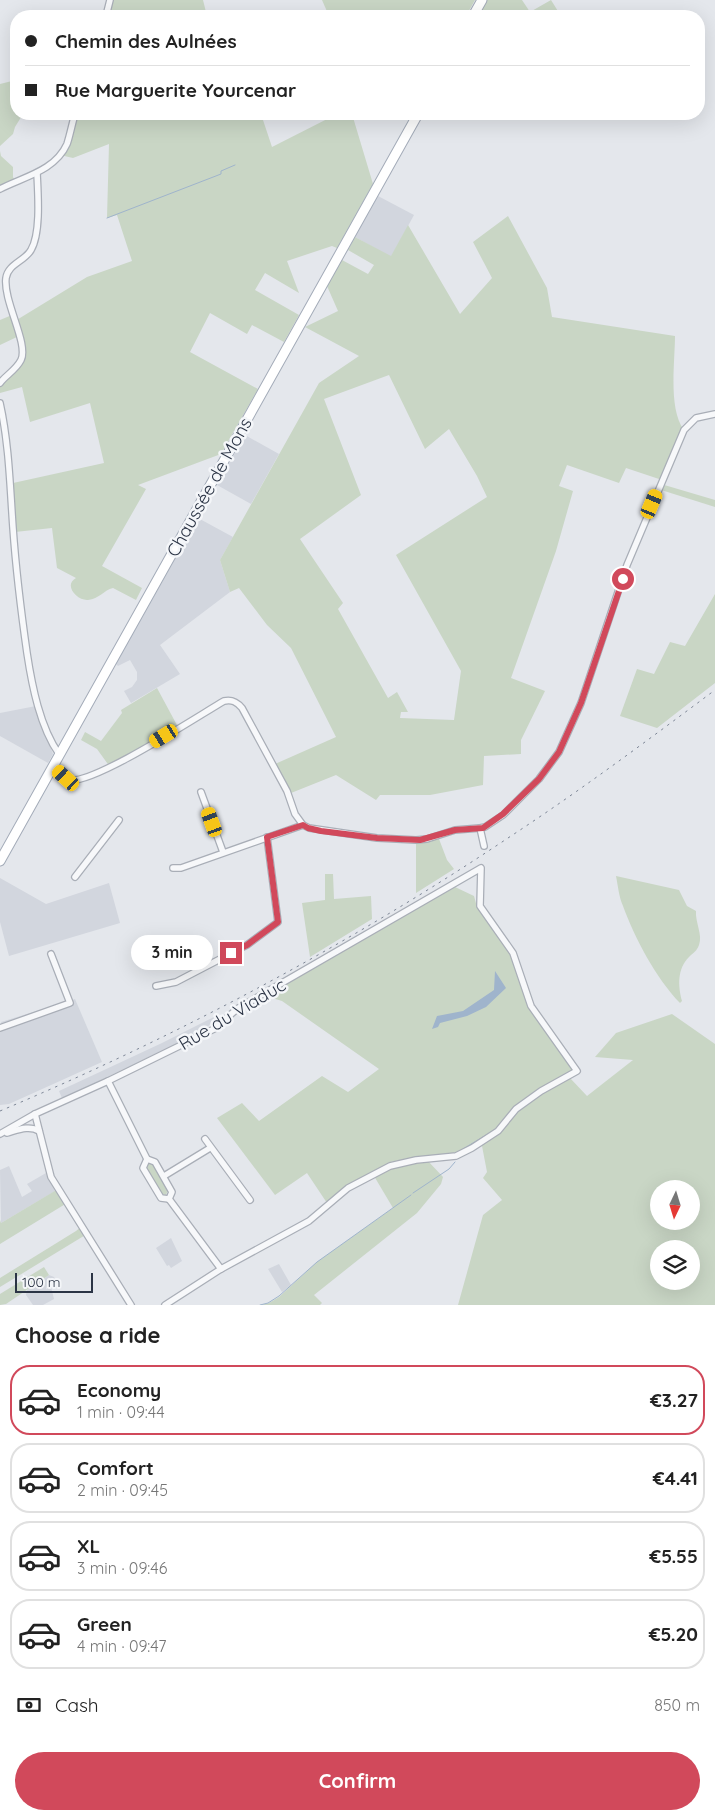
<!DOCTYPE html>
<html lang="en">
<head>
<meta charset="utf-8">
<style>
  :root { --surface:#fff; --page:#f6f6f6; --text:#222; --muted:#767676; --line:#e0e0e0; --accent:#d1495b }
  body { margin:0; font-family:Quicksand,sans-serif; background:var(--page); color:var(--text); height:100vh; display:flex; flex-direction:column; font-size:19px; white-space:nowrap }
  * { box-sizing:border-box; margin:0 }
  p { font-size:16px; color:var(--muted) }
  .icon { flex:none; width:28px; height:28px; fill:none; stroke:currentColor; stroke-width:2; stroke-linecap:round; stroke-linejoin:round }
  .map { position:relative; height:1305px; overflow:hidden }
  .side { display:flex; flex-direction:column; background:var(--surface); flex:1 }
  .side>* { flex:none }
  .hud { position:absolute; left:10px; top:10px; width:695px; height:110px; border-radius:20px; box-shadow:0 5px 20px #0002; display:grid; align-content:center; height:110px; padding:0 15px; background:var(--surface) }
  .needle { width:32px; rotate:184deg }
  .controls { position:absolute; left:650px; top:1180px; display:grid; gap:10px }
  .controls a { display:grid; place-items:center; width:50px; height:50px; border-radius:50%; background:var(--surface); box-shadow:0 5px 20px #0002; font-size:25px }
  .scale { position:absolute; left:15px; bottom:12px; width:78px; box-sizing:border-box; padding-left:5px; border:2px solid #2b3445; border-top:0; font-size:14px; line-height:18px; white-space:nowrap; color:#2b3445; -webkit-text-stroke:4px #f4f6f9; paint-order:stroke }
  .end { position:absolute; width:22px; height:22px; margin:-11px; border:6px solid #d1495b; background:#fff; box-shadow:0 0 0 2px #fff }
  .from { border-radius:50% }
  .bubble { position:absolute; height:35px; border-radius:18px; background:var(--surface); box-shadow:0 5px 20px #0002; font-size:16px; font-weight:700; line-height:35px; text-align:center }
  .car { position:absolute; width:15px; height:30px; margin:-15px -8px; border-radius:6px; box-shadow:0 0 4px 1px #0007; background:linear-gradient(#f5c518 24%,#345 0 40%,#f5c518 0 76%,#345 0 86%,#f5c518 0) }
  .hud b { display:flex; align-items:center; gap:18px; height:48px; font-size:19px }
  .hud b+b { border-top:1px solid var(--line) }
  .hud i { width:12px; height:12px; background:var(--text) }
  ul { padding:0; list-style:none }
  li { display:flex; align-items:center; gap:15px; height:70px; margin:0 10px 8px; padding:0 5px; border:2px solid var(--line); border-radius:20px }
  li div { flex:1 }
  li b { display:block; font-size:19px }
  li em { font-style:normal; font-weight:700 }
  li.current { border-color:var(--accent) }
  li>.icon { width:45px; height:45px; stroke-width:1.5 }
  h2 { padding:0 15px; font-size:22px; line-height:60px }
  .pay { display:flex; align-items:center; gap:12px; height:55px; padding:0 15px; font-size:19px }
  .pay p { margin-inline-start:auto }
  .cta { display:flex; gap:10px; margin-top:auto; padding:10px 15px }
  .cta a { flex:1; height:58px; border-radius:30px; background:var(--accent); color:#fff; font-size:20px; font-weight:700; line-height:58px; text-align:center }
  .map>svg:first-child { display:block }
  .built { fill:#d2d6de }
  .green { fill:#c9d6c5; fill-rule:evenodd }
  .water { fill:#9fb4cc }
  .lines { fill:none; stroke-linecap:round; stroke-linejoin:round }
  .stream { stroke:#9fb4cc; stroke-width:1 }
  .street-casing { stroke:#a9aeb7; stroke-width:8 }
  .primary-casing { stroke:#a3abb8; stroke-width:11 }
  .street { stroke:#f7f8fa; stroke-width:5.5 }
  .primary { stroke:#fff; stroke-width:9 }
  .rail { stroke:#7d8696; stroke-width:1; stroke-dasharray:2.5 5; stroke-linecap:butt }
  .route { stroke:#d1495b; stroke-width:6 }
  .labels { text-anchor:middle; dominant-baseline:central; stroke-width:5; stroke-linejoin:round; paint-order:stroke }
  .street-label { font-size:18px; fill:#2b3445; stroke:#f4f6f9 }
</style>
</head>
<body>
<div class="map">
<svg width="715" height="1305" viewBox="0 0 715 1305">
  <rect width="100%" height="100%" fill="#e4e7ec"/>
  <!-- built -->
  <g class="built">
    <polygon points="378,196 414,215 391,257 355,237"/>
    <polygon points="245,435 279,454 251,504 217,485"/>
    <polygon points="198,518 233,537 220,560 230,592 160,645 180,674 131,703 124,691 132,687 137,680 137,672 130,660 118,666 116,664"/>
    <polygon points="36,706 53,754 48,763 0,736 0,713"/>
    <polygon points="0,878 46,904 109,883 120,923 9,956 0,922"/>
    <polygon points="75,999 102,1062 9,1104 0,1105 0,1025 3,1029 1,1022"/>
    <polygon points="218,1015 205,1030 97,1082 62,1098 59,1091 162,1043"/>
    <polygon points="9,1166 22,1197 32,1191 27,1184 46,1173 55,1191 1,1223 0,1170"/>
    <polygon points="171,1238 182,1261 171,1268 169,1265 167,1266 156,1248"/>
    <polygon points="279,1264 291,1285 282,1292 268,1269"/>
    <polygon points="49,1275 54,1277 58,1283 51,1287 54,1299 43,1305 33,1305 26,1295 27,1290"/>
  </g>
  <!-- green -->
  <g class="green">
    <polygon points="110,0 203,0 207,16 106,16"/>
    <polygon points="322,0 475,0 466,16 329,16"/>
    <polygon points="487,0 522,0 530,12 551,0 561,16 478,16"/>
    <polygon points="16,80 16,114 23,114 15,127 13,134 0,146 0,84"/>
    <path d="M75 114H261L272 147 337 114H352L373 184 337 248 332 246 287 261 299 293 265 273 255 290 299 315 284 342 252 325 247 334 210 313 190 352 258 389 221 454 138 485 146 489 102 566 142 588 136 600 113 588C104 590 99 599 88 600 77 601 63 585 76 578L57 568 52 528 15 532 13 483 104 463 90 403 30 422 22 387 0 393V382L20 361 19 336 0 345V320L12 315 15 321 87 277 132 261 117 215 107 218 109 144 73 158 60 155Z"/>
    <polygon points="0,151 1,156 13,167 13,177 15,181 0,189"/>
    <path d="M508 216 547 288 552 317 675 336C675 362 668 409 684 430L662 480 626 468 619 483 567 465 559 486 573 491 556 551 511 678 545 691 521 740V754L484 756 483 785 430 795H380L376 800 336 775 291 793 275 764 336 737 291 648 267 625 239 588 230 592 220 560 319 383 359 356 305 327 338 311 327 286 342 260 368 274 374 265 348 250 355 237 391 256 408 225 460 314 492 278 473 242ZM389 375 425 449 449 429 477 476 487 497 396 555 461 671 454 720 400 718 401 712H408L397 692 388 698 338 609 343 603 300 539 361 495 324 399Z"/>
    <polygon points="661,484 715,500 715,507 658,489"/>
    <polygon points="715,594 715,683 657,728 620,716 637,669 654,674 670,642 685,646"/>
    <polygon points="157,688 178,727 110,767 97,749 81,740 85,732 101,741 122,713 121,710"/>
    <polygon points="439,839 447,860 454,869 416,893 416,843"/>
    <polygon points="325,874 333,874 334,899 371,896 372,919 310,957 302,903 325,900"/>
    <path d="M616 876 679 890 687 906 696 911C695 922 703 935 699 945 697 951 693 953 689 957 677 969 678 986 682 1001L680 1003C656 978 635 939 623 906 619 897 618 886 616 876Z"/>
    <path d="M455 887 474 896 477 907 512 955 529 1008 572 1067 570 1078 587 1096 633 1060 595 1057 616 1033 672 1014 715 1044V1305H458L483 1215 502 1200 483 1178 487 1172 482 1146 449 1154 415 1157 390 1162 327 1203 307 1173 275 1195 217 1118 242 1103 259 1121 322 1076 348 1092 379 1069 282 1001 262 995ZM659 1189H691V1221H659ZM659 1249H691V1281H659Z"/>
    <polygon points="427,1160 443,1177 441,1184 417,1213 314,1295 322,1303 320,1305 261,1305 269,1303 279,1297 317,1262 393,1208 374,1176 402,1164"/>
    <polygon points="149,1163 153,1165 168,1190 166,1195 162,1194 146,1168"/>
    <polygon points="58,1189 67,1203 0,1244 0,1220 1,1223"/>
    <polygon points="82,1226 87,1234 0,1287 0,1278 76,1231"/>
    <polygon points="44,1267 49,1275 6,1304 0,1305 0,1294"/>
  </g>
  <!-- water -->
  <polygon class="water" points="495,971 506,988 486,1007 467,1016 440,1023 438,1027 432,1029 437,1016 463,1011 494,990"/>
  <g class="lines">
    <!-- stream -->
    <g class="stream">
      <polyline points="107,218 221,174 221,171 235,165"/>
      <polyline points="458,1152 496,1129 515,1106 521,1102"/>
      <polyline points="413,1193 449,1169 455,1162"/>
      <polyline points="260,1305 268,1303 279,1296 317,1262 411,1195"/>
    </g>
    <!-- street casing -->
    <g class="street-casing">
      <g id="street">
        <polyline points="106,16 110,0"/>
        <path d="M0 189C23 177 55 171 67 144 70 135 72 124 75 114"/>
        <path d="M0 383C6 375 16 370 21 360 29 344 3 301 6 278 8 264 25 261 31 250 41 233 38 194 37 173"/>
        <path d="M0 403C9 444 10 486 13 528 16 570 21 611 27 653 32 686 40 727 59 754"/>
        <path d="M53 766 69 780C93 785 198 716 224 701 232 699 237 702 242 708L287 791 295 814 303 825 309 828 377 838 416 840 427 839 455 830 480 828 485 827 503 815 539 779 559 752 581 703 627 565 684 430 696 418 715 414"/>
        <polyline points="201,792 223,852"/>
        <polyline points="480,828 484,846"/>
        <polyline points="173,868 181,868 303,825"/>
        <polyline points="75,877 119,820"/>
        <polyline points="156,986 176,982 247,945 278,922 267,837"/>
        <polyline points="0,1028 70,1003 51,954"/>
        <polyline points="108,1081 147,1159 155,1162 172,1192 169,1199"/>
        <polyline points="35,1114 51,1177 131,1305"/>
        <path d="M7 1133C18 1130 29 1125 39 1131"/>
        <polyline points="0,1134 35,1114 108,1081 214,1029 237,1009 481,868 480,906 513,953 531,1006 577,1071 541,1091 516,1109 498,1131 472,1148 456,1156 416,1160 390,1166 348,1188 309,1221 221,1269 165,1305"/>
        <polyline points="205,1139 250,1200"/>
        <polyline points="147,1159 143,1168 161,1198 169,1199"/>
        <polyline points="164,1176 210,1148"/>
        <polyline points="169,1199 221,1269"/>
      </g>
    </g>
    <!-- primary casing -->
    <g class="primary-casing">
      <g id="primary">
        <polyline points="473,16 482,0"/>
        <polyline points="0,861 418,114"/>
      </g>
    </g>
    <!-- street -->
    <use href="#street" class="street"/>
    <!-- primary -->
    <use href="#primary" class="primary"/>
    <!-- rail -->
    <path class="rail" d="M0 1111C178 1036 350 944 511 836 581 790 648 740 715 690"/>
  </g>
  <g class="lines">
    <!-- route -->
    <polyline class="route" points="231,953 247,945 278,922 267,837 303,825 308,828 321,831 377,838 420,840 455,830 483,828 503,814 539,779 559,752 581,703 623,579"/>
  </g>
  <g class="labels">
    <!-- street labels -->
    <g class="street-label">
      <text transform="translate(209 487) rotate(-61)">Chaussée de Mons</text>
      <text transform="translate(232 1014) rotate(-31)">Rue du Viaduc</text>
    </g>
  </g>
</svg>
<div class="controls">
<a><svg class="needle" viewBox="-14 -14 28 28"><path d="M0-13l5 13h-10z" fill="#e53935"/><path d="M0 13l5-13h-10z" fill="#767676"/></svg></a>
<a><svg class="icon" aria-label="layers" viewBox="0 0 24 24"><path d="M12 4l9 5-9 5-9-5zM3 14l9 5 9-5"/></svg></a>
</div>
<div class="scale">100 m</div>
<i class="end from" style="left:623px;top:579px"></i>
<i class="end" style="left:231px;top:953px"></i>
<div class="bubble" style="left:131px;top:935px;width:82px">3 min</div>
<i class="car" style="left:652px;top:504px;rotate:23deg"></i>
<i class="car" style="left:164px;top:736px;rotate:239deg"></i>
<i class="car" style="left:66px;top:778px;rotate:312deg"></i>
<i class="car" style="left:212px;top:822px;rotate:340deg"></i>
<div class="hud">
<b><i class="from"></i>Chemin des Aulnées</b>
<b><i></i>Rue Marguerite Yourcenar</b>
</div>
</div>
<section class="side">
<h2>Choose a ride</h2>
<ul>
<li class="current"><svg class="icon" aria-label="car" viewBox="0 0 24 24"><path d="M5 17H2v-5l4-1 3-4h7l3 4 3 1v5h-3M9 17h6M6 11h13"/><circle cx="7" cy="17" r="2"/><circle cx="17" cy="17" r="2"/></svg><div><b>Economy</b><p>1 min · 09:44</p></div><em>€3.27</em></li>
<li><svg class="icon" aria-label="car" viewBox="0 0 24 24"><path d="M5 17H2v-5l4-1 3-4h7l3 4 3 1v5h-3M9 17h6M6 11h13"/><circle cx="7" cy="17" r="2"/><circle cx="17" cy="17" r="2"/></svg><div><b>Comfort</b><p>2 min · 09:45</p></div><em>€4.41</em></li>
<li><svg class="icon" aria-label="car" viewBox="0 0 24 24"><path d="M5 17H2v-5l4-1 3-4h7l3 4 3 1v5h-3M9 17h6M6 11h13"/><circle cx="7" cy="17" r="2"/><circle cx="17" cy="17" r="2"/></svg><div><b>XL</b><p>3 min · 09:46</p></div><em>€5.55</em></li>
<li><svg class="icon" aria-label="car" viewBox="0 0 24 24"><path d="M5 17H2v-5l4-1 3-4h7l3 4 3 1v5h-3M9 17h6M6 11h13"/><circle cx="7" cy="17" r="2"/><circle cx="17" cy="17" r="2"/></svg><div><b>Green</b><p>4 min · 09:47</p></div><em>€5.20</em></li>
</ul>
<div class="pay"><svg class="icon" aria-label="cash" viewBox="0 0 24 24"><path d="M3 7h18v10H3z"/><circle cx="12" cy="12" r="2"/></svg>Cash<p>850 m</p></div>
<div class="cta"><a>Confirm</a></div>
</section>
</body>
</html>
